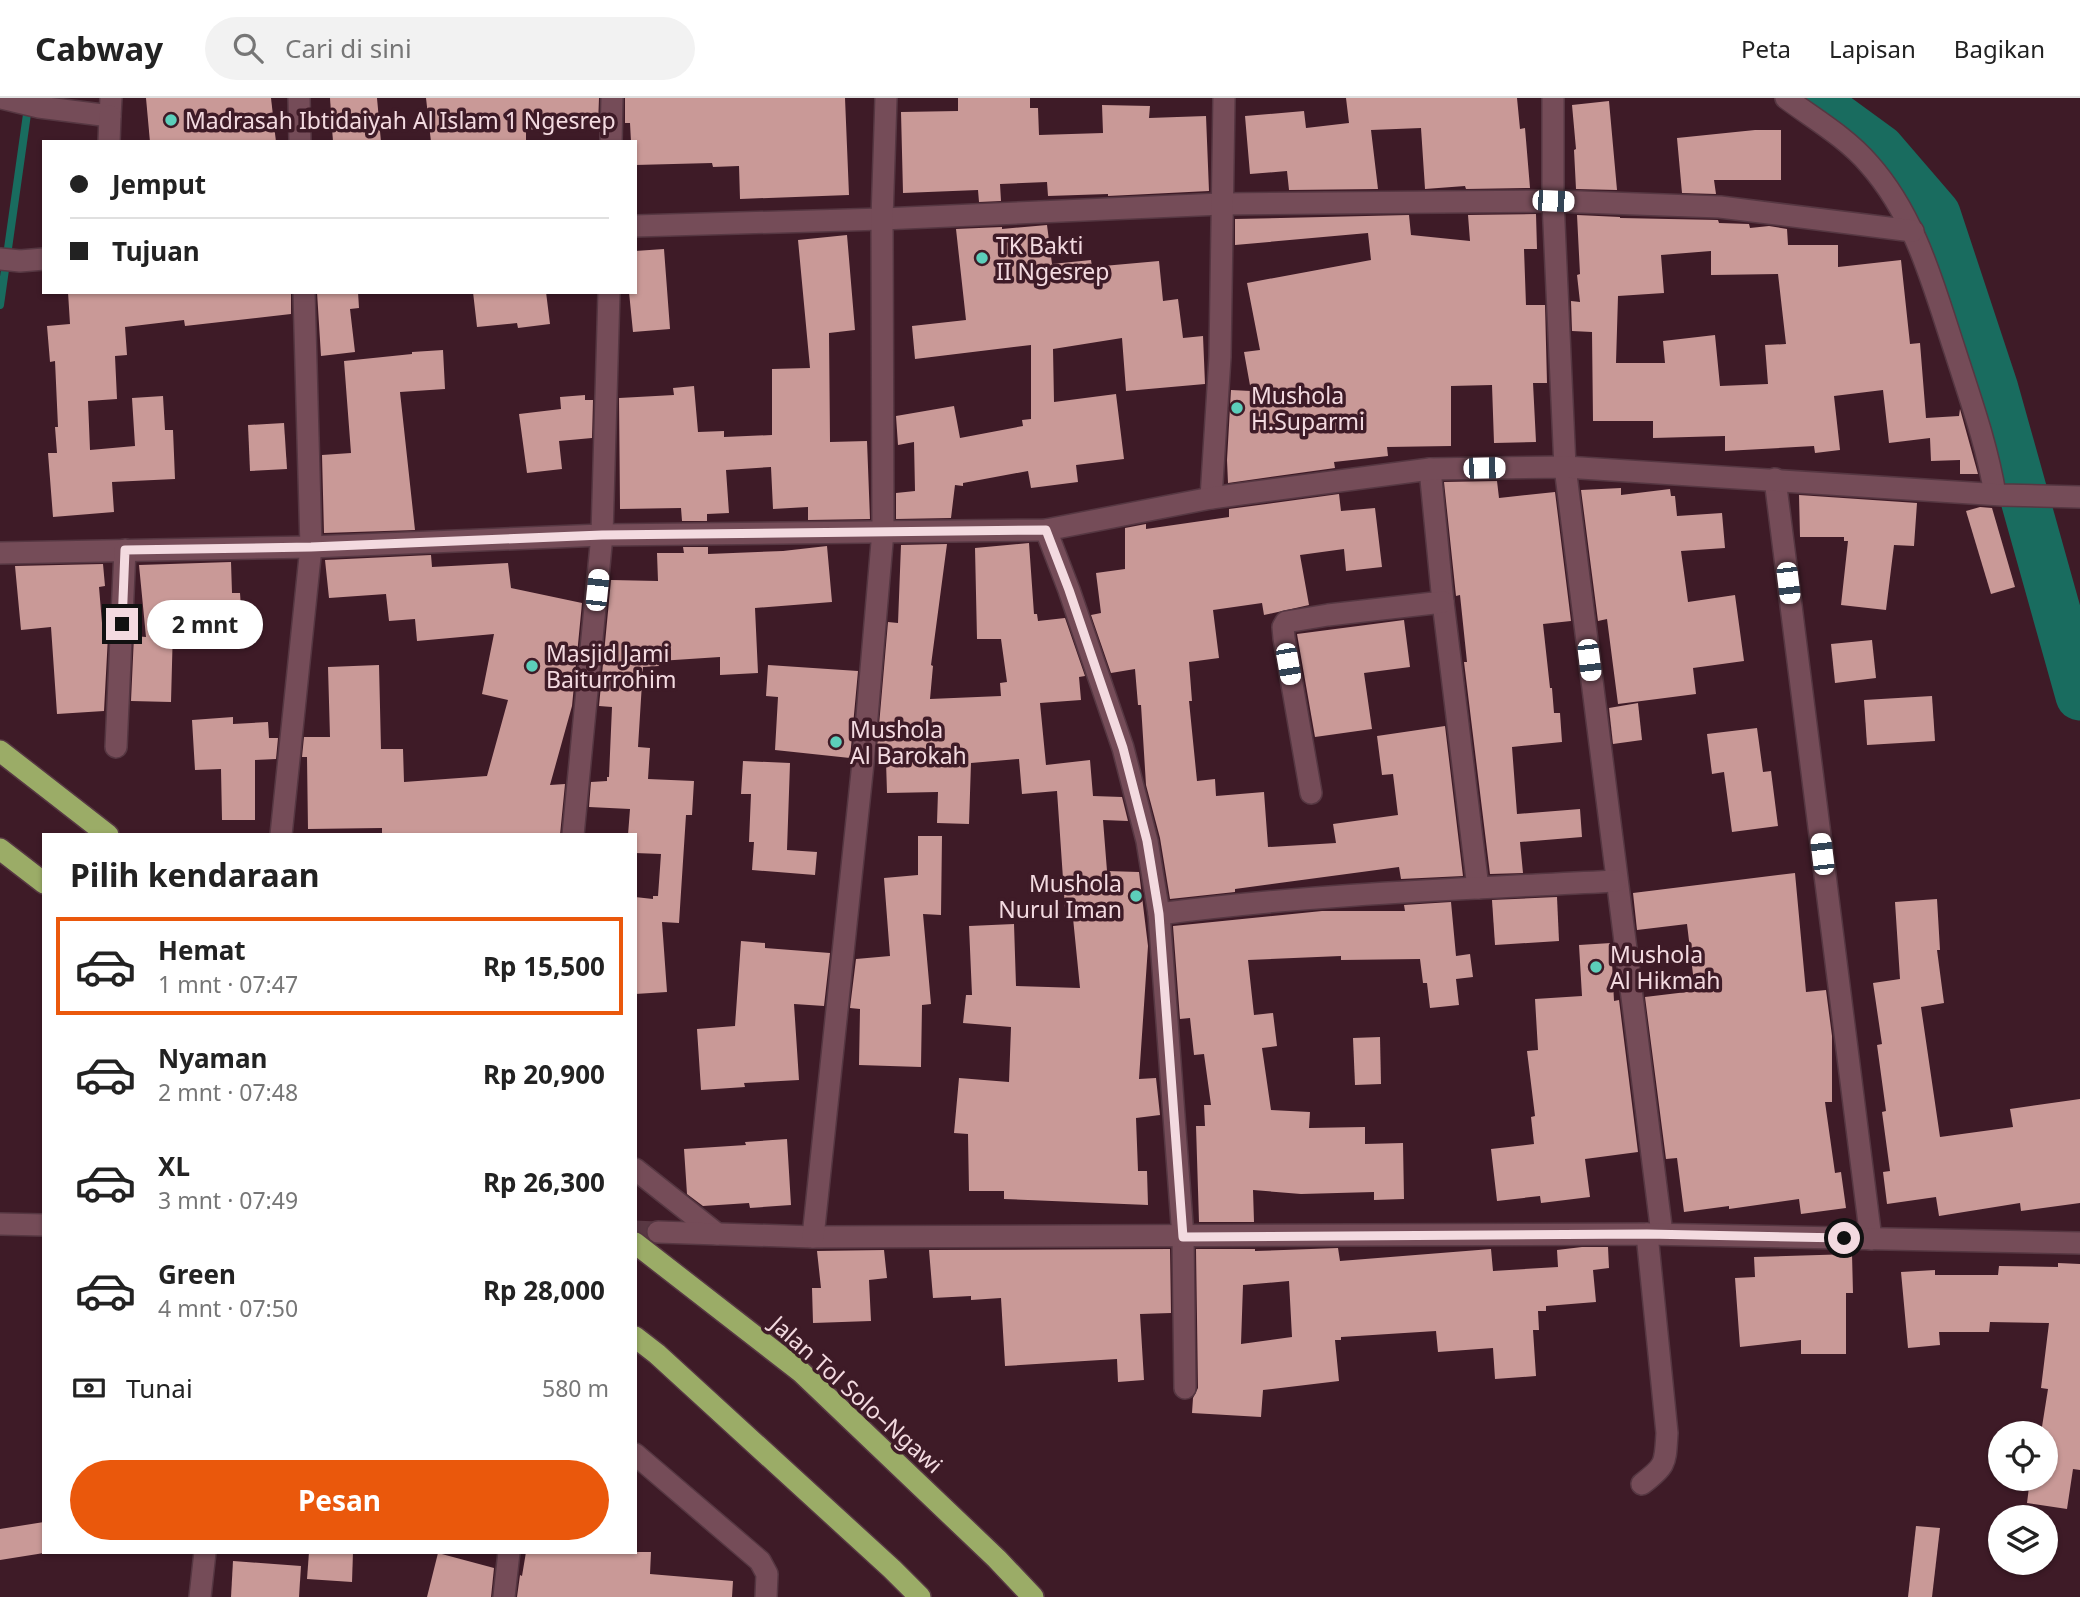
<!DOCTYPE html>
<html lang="id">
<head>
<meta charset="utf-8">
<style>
  :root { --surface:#fff; --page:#f2f2f2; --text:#222; --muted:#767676; --line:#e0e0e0; --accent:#ea580c }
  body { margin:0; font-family:"Noto Sans",sans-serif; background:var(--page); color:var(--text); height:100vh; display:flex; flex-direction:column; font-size:26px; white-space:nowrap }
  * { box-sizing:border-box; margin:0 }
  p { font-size:23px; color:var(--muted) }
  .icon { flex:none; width:38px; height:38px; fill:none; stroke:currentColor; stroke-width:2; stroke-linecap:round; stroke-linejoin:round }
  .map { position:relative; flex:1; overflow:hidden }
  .sheet { position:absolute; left:42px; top:735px; width:595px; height:721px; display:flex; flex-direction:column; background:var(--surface); border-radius:0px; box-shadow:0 2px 5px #0004 }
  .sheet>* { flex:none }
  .hud { position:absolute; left:42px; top:42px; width:595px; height:154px; border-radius:0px; box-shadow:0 2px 5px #0004; display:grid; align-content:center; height:154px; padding:0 28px; background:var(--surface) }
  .controls { position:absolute; left:1988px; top:1323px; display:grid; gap:14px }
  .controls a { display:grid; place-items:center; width:70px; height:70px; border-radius:50%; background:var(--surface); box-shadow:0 2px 5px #0004; font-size:35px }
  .end { position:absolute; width:32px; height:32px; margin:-16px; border:9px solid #f3dae0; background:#111; box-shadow:0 0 0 4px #111 }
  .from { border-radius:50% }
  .bubble { position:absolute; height:49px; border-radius:24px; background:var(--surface); box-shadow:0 2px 5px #0004; font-size:23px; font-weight:700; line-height:49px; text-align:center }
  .car { position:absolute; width:21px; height:42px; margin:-21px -10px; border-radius:9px; box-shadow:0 0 5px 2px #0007; background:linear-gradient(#fff 24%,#345 0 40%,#fff 0 76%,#345 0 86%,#fff 0) }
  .hud b { display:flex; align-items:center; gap:24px; height:66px; font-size:26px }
  .hud b+b { border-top:2px solid var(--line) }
  .hud i { width:18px; height:18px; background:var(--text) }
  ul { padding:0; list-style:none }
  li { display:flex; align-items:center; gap:21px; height:98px; margin:0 14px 10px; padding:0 14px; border:4px solid transparent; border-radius:0px }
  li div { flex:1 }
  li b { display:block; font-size:26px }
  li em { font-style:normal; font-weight:700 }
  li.on { border-color:var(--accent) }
  li>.icon { width:63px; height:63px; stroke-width:1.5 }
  h2 { padding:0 28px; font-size:32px; line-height:84px }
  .pay { display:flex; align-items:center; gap:18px; height:77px; padding:0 28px; font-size:26px }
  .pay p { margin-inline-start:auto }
  .primary-button { display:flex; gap:14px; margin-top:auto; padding:14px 28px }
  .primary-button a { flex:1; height:80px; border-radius:42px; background:var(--accent); color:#fff; font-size:28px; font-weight:700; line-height:80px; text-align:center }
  header { display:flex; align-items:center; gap:42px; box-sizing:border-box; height:98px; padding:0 35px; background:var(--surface); border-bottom:2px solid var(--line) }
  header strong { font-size:33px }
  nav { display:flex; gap:38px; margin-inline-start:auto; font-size:24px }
  .search { width:490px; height:63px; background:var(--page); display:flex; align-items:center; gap:18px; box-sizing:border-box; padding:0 24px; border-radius:38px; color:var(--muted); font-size:26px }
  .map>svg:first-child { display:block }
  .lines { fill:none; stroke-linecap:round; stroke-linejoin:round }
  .stream { stroke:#196c5f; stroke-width:8 }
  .river { stroke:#196c5f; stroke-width:49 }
  .building { fill:#c99997; fill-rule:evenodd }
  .minor-tunnel { stroke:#593843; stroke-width:21; stroke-dasharray:21 10; stroke-linecap:butt }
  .minor-casing { stroke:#563742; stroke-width:24 }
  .highway-casing { stroke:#563742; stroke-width:24 }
  .minor { stroke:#754c58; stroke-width:21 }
  .highway { stroke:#9bac67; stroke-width:21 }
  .route { stroke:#f3dae0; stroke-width:9 }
  .poi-dot { fill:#5cceba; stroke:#3e1b27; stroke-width:2.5 }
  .labels { text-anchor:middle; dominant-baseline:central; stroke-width:7; stroke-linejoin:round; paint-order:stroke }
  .poi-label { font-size:23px; fill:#f3dae0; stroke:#3e1b27; text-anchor:start }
  .street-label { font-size:23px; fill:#f3dae0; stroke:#3e1b27 }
</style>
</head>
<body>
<header>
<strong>Cabway</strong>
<div class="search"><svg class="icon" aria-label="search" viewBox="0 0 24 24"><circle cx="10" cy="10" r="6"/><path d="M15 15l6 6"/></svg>Cari di sini</div>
<nav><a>Peta</a><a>Lapisan</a><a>Bagikan</a></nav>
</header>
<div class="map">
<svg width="2080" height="1499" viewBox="0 0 2080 1499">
  <rect width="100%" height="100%" fill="#3e1b27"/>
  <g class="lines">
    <!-- stream -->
    <polyline class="stream" points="0,207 28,9"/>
    <!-- river -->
    <polyline class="river" points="1810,0 1880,51 1936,116 1994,291 2080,598"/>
  </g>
  <!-- building -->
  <g class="building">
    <polygon points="146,0 271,0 276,44 150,44"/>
    <polygon points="330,0 377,0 381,44 333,44"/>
    <polygon points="426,0 599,0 598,27 526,32 526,44 431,44"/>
    <polygon points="625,0 845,0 849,97 740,101 739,68 713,69 712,65 635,67 635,44 631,44 630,25 625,25"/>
    <polygon points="958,0 1030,0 1030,10 1038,10 1039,37 1103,35 1102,7 1150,8 1149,20 1206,18 1209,93 1108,98 1108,96 1048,98 1047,84 1000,86 1001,103 979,104 978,92 903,95 901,14 958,13"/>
    <polygon points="1346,0 1517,0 1520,31 1525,30 1530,90 1466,91 1465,88 1425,91 1421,30 1371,32 1378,91 1289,92 1287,73 1250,76 1245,18 1304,13 1306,30 1349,25"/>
    <polygon points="1609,3 1617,92 1576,91 1574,52 1576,51 1572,7"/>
    <polygon points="1755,32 1781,32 1781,82 1714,82 1716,96 1682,95 1677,40"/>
    <polygon points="1536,116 1537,151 1524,151 1526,207 1545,207 1547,285 1533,285 1536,344 1494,345 1492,287 1451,288 1451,348 1387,349 1388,358 1334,364 1335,370 1228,385 1227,362 1231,292 1251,293 1244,254 1260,252 1247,185 1371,162 1368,135 1235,147 1235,121 1409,117 1411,137 1470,143 1468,117"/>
    <path d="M1577 117 1620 119V120L1718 122 1719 125 1749 126 1750 130 1769 128 1787 131 1788 147H1838V169L1901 162 1910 246 1920 245 1926 320 1959 318 1960 311 1978 376H1960V362L1931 363 1930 340 1889 345 1883 292 1834 298 1840 352 1815 355 1814 348 1725 353V338L1653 340V323H1593L1592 234 1572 233 1571 203 1580 204 1577 177 1580 176ZM1711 153V177L1778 176 1786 246 1765 247 1768 286 1720 288 1715 237 1663 243 1665 265H1616L1618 198 1664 195 1661 157Z"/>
    <polygon points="1047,127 1052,166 1091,162 1092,169 1159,163 1163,203 1178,201 1183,240 1203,238 1205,286 1126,293 1122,240 1053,251 1054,304 1116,296 1124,361 1076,367 1078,384 1031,390 1028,373 963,385 963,388 955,387 951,420 896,421 896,395 915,393 914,344 898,347 896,318 954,308 960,340 1023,328 1022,322 1031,321 1031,247 915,261 912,228 966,222 956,131 1002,129 1002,131"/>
    <polygon points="847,137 855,232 829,235 830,344 867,343 870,421 808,422 808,409 773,411 771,369 726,372 729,415 707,416 707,423 682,423 681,410 620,411 619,300 674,297 673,290 694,288 698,334 724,333 724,339 772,337 772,271 810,270 798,142"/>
    <polygon points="664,151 670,231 633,234 629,194 635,194 635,153"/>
    <polygon points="68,194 291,194 291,216 185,228 184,222 125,229 127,257 115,258 117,301 88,303 90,352 135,348 132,300 163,298 165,332 173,332 175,381 112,384 114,414 53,419 48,355 57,355 55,329 58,329 55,263 50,264 47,228 70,226"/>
    <polygon points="317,194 358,194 359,210 350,211 355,254 321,258"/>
    <polygon points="473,194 546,194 550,226 518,230 517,225 477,229"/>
    <polygon points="443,252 445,291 400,294 415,432 324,435 322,357 351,355 344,263 412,256 412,254"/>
    <polygon points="585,297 585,302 593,302 592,340 559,343 562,371 527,375 519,316 561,311 560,299"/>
    <polygon points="284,325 287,371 250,373 248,327"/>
    <polygon points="1497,383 1499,400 1555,394 1571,523 1543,526 1550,590 1552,590 1554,615 1560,615 1562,644 1512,649 1517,716 1580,711 1582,739 1520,744 1523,775 1490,776 1464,564 1467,564 1460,497 1456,498 1444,384"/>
    <polygon points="1621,390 1621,397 1670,391 1671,398 1675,398 1677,418 1722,415 1725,450 1681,453 1688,504 1735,497 1744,563 1693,570 1696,596 1618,606 1607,521 1598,523 1581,392"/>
    <polygon points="1339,396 1341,413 1375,410 1382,469 1346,473 1344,451 1300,457 1309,507 1264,517 1262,505 1213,512 1219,560 1189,564 1192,603 1189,603 1197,683 1215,681 1216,698 1264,694 1268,749 1336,745 1333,726 1398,717 1393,676 1382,677 1377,638 1445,628 1463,778 1401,781 1399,769 1235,791 1235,794 1170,801 1160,740 1146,687 1141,607 1138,607 1135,571 1111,575 1091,517 1101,515 1096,475 1125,471 1125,430 1146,426 1146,431 1229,419 1229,411"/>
    <polygon points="1799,397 1917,405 1914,448 1894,447 1886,512 1841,507 1848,443 1844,443 1844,439 1800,439"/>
    <polygon points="1980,409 1992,410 2015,489 1991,496 1966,413"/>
    <polygon points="1029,445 1034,516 1037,516 1038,523 1065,520 1085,578 1079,579 1081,602 1040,605 1046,667 1090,662 1093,698 1122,699 1128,723 1103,722 1107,773 1139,774 1148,848 1139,981 1156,980 1160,1017 1136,1020 1138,1073 1147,1073 1148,1107 1004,1101 1004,1093 969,1093 968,1036 954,1035 959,980 1009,984 1011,929 963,925 966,897 972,897 969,828 1014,826 1016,888 1080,890 1072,810 1065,810 1057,693 1022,696 1019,661 971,665 969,726 937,725 938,694 887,695 886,663 876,662 888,524 898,525 901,447 947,446 931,567 933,568 930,601 1001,598 1000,585 1007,584 1001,541 977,541 975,450"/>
    <polygon points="827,448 832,504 755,510 758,575 720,577 720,559 659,563 659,568 643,569 638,649 650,650 648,681 694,683 692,717 686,717 679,825 662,824 667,894 635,896 635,799 653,801 653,798 658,798 661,756 635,755 635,737 628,737 630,711 589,709 591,684 607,683 607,679 609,679 612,609 599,608 611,482 658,483 657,455 684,455 683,449 708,449 708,456 783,453"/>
    <polygon points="431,457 432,469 508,465 511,490 582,505 572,608 550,687 565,686 560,737 382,737 382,730 308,731 307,659 302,659 304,639 330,639 328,569 379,567 381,651 403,651 404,684 487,678 508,602 482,596 494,536 417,543 415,521 389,523 386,496 329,500 325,462"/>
    <polygon points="231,464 232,495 240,495 242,523 173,529 171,604 131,603 134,538 146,539 139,467"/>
    <polygon points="103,466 105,488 99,489 103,537 108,538 104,613 57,616 51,529 21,532 15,468"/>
    <polygon points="1404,522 1410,569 1364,575 1372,631 1315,639 1297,536"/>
    <polygon points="1872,542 1876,580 1835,585 1831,546"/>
    <polygon points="768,567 858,573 850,660 775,652 778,599 766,598"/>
    <polygon points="1932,598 1935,643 1867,647 1864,602"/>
    <polygon points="1638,605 1642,642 1613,646 1609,610"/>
    <polygon points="233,619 233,626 268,624 269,640 278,640 276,661 255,662 255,722 222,722 221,671 195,672 192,622"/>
    <polygon points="1757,630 1763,674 1771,673 1778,728 1732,734 1724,674 1712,676 1707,636"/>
    <polygon points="743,663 790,665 787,752 817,754 815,777 752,772 754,744 749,744 751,696 741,696"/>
    <polygon points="918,738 942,738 941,817 923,816 931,906 922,907 921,969 859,967 860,911 850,910 856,861 890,858 884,780 918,777"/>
    <polygon points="1795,775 1806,894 1826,892 1832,938 1832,1004 1825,1004 1835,1075 1841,1074 1846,1110 1801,1116 1799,1101 1729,1111 1729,1108 1684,1114 1677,1060 1666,1061 1645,899 1695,893 1687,826 1637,832 1633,795"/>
    <polygon points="1557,799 1559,843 1495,847 1492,802"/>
    <polygon points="1937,801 1940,852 1937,852 1944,905 1921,909 1940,1039 2013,1029 2010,1011 2080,1001 2080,1105 2021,1113 2020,1105 1939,1118 1936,1099 1887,1106 1883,1074 1890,1073 1882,1014 1886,1013 1877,947 1882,946 1873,885 1900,881 1895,804"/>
    <polygon points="1451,804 1456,858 1470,856 1473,879 1456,881 1459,907 1430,910 1427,885 1423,885 1420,861 1341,862 1341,858 1248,862 1254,917 1273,915 1277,948 1262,950 1271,1012 1310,1014 1309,1030 1365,1029 1365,1046 1403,1045 1404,1101 1374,1102 1374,1094 1301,1096 1253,1092 1254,1124 1199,1124 1196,1028 1205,1028 1204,1007 1211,1007 1204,956 1194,957 1190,920 1180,921 1173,828 1322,813 1405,813 1404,807"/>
    <polygon points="741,843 765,845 765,850 830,855 824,908 794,906 799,982 744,985 745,989 701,992 697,931 735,928"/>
    <polygon points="1611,845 1614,903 1619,902 1638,1054 1585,1061 1590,1099 1541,1105 1540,1098 1497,1103 1491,1051 1534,1046 1531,1019 1535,1018 1527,953 1538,952 1535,901 1582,898 1579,847"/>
    <polygon points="1380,939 1381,986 1355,987 1353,940"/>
    <polygon points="787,1041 791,1107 750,1110 749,1105 703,1108 687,1096 684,1051 746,1047 745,1044"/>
    <path d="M1582 1149H1608L1609 1170 1593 1172 1596 1204 1546 1208V1213H1538L1539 1232H1533L1536 1278 1495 1281 1493 1250 1438 1254 1436 1233 1341 1239V1242H1335L1339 1283 1263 1292 1261 1319 1192 1315 1193 1300 1198 1290 1196 1151H1255V1153L1338 1150 1340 1163 1491 1151 1493 1173 1558 1169 1557 1152ZM1289 1183 1292 1239 1241 1246 1243 1187Z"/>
    <polygon points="1170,1151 1171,1215 1140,1216 1144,1282 1118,1284 1117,1261 1005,1268 1001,1200 971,1202 971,1198 933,1200 929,1152"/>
    <polygon points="884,1152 887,1180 869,1182 871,1223 813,1225 812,1190 821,1190 817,1153"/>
    <polygon points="1852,1156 1853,1195 1846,1195 1846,1256 1801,1256 1801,1242 1740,1249 1735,1180 1755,1179 1754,1159"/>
    <polygon points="2058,1165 2080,1166 2080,1372 2073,1371 2067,1411 2027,1405 2030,1381 2046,1381 2046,1335 2041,1335 2048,1291 2041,1290 2049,1225 1990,1224 1989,1234 1939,1234 1940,1247 1908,1250 1901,1174 1935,1172 1935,1177 1998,1177 1999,1168 2058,1169"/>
    <polygon points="44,1424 44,1455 0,1462 0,1431"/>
    <polygon points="1916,1428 1940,1430 1932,1499 1908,1499"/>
    <polygon points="309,1454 353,1454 352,1484 307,1481"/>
    <polygon points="526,1454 651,1454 650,1476 733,1483 732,1499 517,1499 520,1477 522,1478"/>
    <polygon points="438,1455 494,1470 491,1499 427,1499"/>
    <polygon points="233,1463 301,1468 299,1499 231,1499"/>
  </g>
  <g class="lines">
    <!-- minor-tunnel -->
    <polyline class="minor-tunnel" points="635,1133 658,1134"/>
    <!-- minor casing -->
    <g class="minor-casing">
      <g id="minor">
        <polyline points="1,0 39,9 110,18 111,0"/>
        <polyline points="299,0 300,44"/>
        <polyline points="1553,0 1553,103 1565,369 1662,1136"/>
        <path d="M1786 0C1814 21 1846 39 1869 66 1916 119 1933 187 1955 253 1970 300 1987 347 1995 396"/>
        <polyline points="109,44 110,18"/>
        <polyline points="611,44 612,0"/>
        <polyline points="635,128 882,121 1221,106 1553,103 1720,109 1913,133"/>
        <polyline points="0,161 20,163 44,161"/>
        <polyline points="1430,371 1443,504 1478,790"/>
        <polyline points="1775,381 1871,1141"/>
        <polyline points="1211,400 1220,259 1224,0"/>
        <polyline points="1046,432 1069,492 1123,650 1147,743 1159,816 1183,1139 1185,1290"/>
        <polyline points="0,455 311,449 602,437 1046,432 1211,400 1430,371 1565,369 2002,397 2080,399"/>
        <polyline points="116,649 125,452"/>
        <polyline points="1311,695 1284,540 1283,529 1286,524 1328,517 1443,504"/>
        <polyline points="281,737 311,449 304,194"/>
        <polyline points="573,737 602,437 609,194"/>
        <path d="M1159 816C1311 796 1463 791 1616 783"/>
        <polyline points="635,1071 717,1136"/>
        <polyline points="0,1126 44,1127"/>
        <polyline points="658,1134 813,1139 1647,1136 2080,1145"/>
        <polyline points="813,1139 863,665 883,433 882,121 886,0"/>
        <polyline points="635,1356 760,1463 767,1476 766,1499"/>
        <path d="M1642 1386C1667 1367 1665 1365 1667 1335L1647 1136"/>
        <polyline points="200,1499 205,1454"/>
        <polyline points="504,1499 509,1454"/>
      </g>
    </g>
    <!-- highway casing -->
    <g class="highway-casing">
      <g id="highway">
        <polyline points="0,653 108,737"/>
        <polyline points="0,751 44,785"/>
        <polyline points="635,1145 801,1274 997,1461 1033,1499"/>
        <polyline points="635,1239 657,1256 892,1471 920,1499"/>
      </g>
    </g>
    <!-- minor -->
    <use href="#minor" class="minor"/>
    <!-- highway -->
    <use href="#highway" class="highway"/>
  </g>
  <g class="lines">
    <!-- route -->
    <polyline class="route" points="122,526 125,452 311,449 602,437 1046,432 1069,492 1123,650 1147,743 1159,816 1183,1139 1647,1136 1844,1140"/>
  </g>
  <!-- markers -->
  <g class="poi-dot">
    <circle cx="171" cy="22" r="7"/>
    <circle cx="982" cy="160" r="7"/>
    <circle cx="1237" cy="310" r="7"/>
    <circle cx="532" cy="568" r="7"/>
    <circle cx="836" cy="644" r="7"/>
    <circle cx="1136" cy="798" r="7"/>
    <circle cx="1596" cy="869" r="7"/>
  </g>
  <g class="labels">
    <!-- poi labels -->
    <g class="poi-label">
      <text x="185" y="22">Madrasah Ibtidaiyah Al Islam 1 Ngesrep</text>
      <text x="996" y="147">TK Bakti<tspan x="996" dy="26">II Ngesrep</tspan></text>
      <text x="1251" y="297">Mushola<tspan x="1251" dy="26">H.Suparmi</tspan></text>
      <text x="546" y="555">Masjid Jami<tspan x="546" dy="26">Baiturrohim</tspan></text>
      <text x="850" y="631">Mushola<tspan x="850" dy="26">Al Barokah</tspan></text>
      <text x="1122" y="785" text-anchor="end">Mushola<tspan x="1122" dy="26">Nurul Iman</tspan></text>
      <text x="1610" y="856">Mushola<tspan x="1610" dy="26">Al Hikmah</tspan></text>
    </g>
    <!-- street labels -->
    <g class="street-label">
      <text transform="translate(857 1296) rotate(42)">Jalan Tol Solo–Ngawi</text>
    </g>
  </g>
</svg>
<div class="controls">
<a><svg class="icon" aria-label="locate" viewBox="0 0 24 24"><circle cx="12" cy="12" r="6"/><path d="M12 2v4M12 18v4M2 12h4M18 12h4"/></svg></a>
<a><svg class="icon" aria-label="layers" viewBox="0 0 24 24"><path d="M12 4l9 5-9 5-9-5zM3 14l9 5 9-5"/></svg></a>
</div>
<i class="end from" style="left:1844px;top:1140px"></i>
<i class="end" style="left:122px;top:526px"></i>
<div class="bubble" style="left:147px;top:502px;width:116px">2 mnt</div>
<i class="car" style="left:1553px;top:103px;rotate:92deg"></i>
<i class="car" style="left:1484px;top:370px;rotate:89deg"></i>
<i class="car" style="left:1788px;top:485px;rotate:173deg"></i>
<i class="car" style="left:597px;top:492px;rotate:6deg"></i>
<i class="car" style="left:1589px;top:562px;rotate:173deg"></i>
<i class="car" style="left:1288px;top:566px;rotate:170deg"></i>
<i class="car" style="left:1822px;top:756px;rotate:353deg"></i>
<div class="hud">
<b><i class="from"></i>Jemput</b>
<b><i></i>Tujuan</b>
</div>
<section class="sheet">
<h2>Pilih kendaraan</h2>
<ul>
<li class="on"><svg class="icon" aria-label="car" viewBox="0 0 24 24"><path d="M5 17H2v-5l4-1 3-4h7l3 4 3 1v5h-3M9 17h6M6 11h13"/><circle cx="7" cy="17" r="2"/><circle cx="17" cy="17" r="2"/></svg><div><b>Hemat</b><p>1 mnt · 07:47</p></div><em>Rp 15,500</em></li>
<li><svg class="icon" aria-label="car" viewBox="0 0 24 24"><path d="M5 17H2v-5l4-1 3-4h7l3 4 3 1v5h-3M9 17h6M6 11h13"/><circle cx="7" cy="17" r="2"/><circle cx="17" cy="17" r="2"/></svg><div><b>Nyaman</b><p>2 mnt · 07:48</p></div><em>Rp 20,900</em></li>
<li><svg class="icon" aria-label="car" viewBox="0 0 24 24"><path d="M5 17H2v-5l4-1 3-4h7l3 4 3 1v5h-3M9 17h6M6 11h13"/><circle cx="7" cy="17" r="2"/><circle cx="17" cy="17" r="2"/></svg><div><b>XL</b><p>3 mnt · 07:49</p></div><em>Rp 26,300</em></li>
<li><svg class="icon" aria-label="car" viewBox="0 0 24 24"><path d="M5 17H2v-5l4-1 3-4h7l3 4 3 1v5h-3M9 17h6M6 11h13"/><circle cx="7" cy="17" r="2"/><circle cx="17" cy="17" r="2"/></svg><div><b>Green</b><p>4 mnt · 07:50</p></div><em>Rp 28,000</em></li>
</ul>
<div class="pay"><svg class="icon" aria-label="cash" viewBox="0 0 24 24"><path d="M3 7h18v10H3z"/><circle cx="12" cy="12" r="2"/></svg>Tunai<p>580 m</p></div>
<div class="primary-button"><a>Pesan</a></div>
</section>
</div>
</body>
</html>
